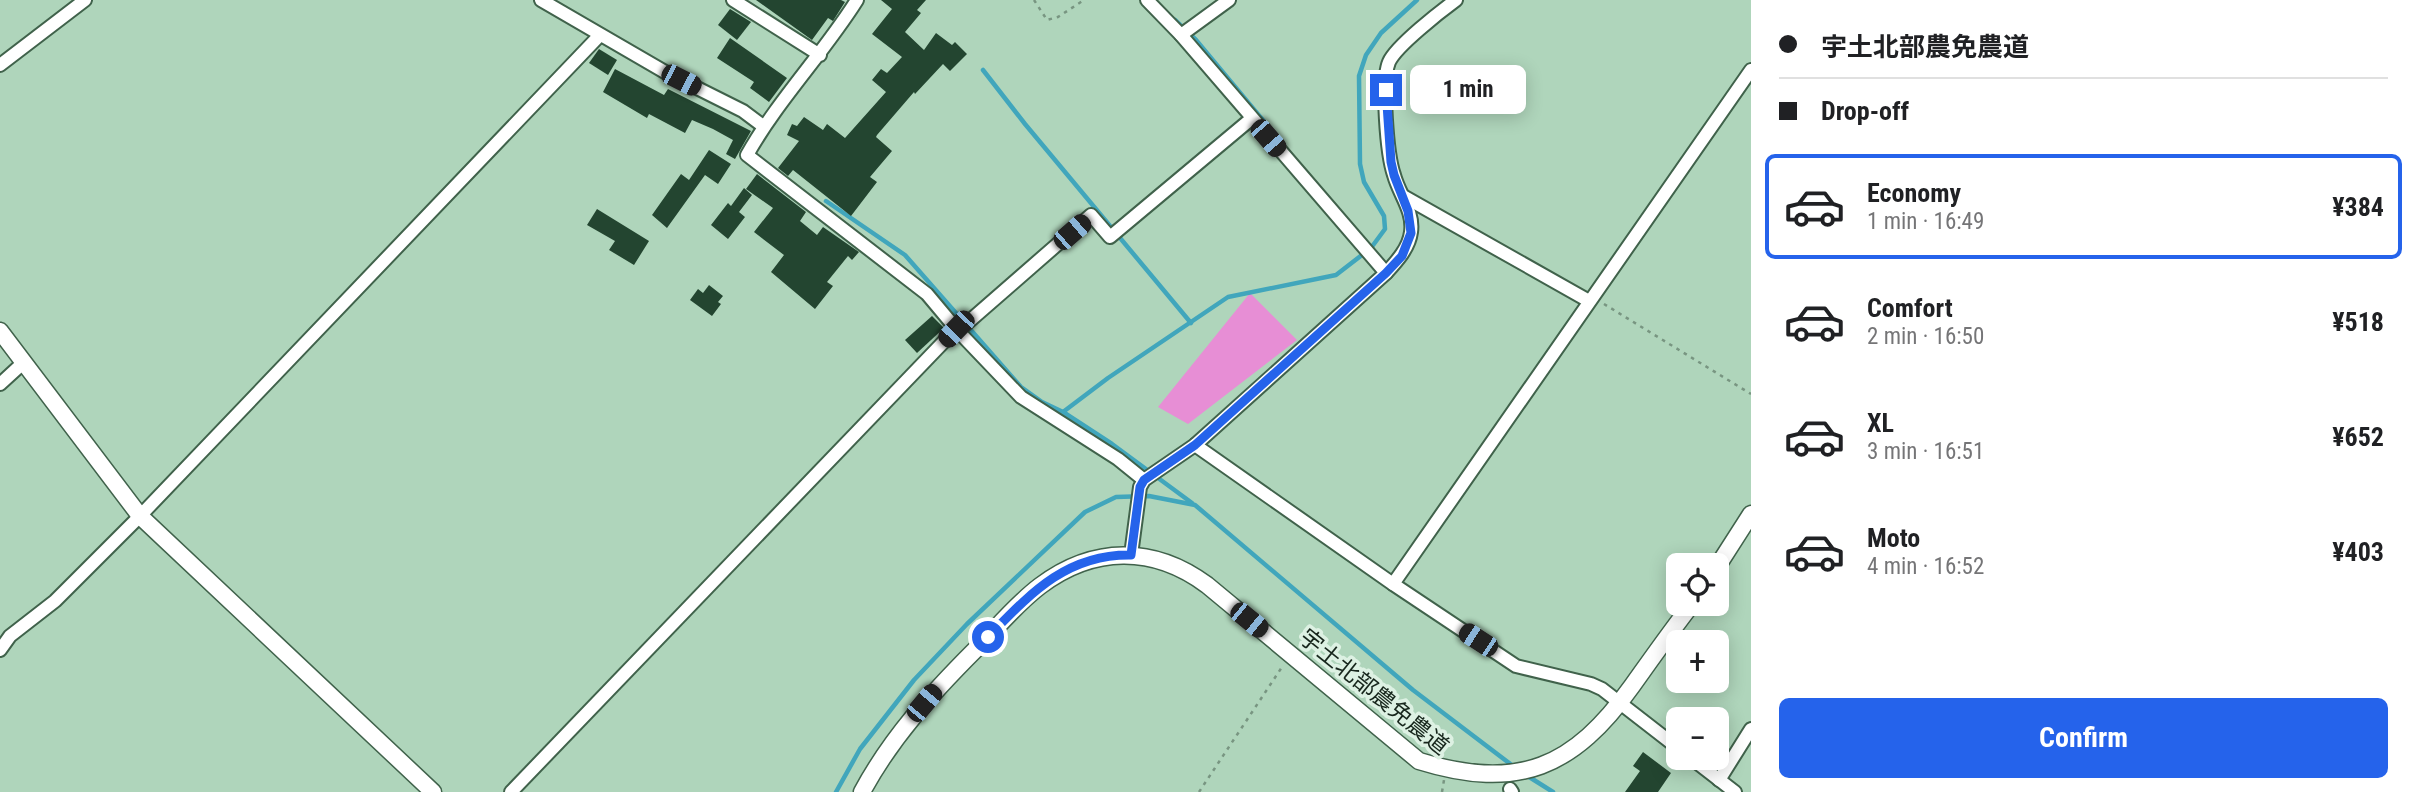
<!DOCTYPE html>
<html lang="en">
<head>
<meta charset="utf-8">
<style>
  :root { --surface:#fff; --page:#f2f2f2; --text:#202124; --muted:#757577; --line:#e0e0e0; --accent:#2563eb }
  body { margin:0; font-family:"Roboto Condensed","Noto Sans JP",sans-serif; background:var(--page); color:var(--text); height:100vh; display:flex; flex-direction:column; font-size:26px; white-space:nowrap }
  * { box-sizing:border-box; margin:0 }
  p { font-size:23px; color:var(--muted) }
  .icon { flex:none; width:38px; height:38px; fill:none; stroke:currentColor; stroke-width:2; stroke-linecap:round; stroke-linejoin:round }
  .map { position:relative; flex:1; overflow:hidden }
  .panel { display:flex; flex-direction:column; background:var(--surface); width:665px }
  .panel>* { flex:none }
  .hud { display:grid; align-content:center; height:154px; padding:0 28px; background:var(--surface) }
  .fabs { position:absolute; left:1666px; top:553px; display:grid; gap:14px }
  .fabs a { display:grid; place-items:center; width:63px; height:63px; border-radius:10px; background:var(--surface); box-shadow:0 4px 18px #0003; font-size:35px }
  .end { position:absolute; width:32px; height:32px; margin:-16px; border:9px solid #2563eb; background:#fff; box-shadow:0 0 0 4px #fff }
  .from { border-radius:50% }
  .bubble { position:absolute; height:49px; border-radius:10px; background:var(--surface); box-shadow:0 4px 18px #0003; font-size:23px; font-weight:700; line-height:49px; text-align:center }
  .car { position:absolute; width:21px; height:42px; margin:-21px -10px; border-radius:9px; box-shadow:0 0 5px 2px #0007; background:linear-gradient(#222 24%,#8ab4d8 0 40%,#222 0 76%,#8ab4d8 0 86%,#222 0) }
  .hud b { display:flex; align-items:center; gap:24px; height:66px; font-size:26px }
  .hud b+b { border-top:2px solid var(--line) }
  .hud i { width:18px; height:18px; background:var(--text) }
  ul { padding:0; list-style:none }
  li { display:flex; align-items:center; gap:21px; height:105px; margin:0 14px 10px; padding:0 14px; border:4px solid transparent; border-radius:10px }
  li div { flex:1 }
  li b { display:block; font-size:26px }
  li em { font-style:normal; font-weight:700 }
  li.current { border-color:var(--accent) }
  li>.icon { width:63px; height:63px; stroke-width:1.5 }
  .button { display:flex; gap:14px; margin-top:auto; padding:14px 28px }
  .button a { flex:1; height:80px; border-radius:10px; background:var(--accent); color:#fff; font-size:28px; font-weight:700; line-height:80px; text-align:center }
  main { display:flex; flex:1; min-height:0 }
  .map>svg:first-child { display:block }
  .green { fill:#e78ed5 }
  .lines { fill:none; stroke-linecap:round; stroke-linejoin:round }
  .stream { stroke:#41a6bc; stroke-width:4.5 }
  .building { fill:#234530 }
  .minor-casing { stroke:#40624b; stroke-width:16 }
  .tertiary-casing { stroke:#40624b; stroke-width:19 }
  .path { stroke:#789581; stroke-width:2.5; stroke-dasharray:3.5 5; stroke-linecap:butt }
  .minor { stroke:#fff; stroke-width:12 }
  .tertiary { stroke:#fff; stroke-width:16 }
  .route { stroke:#2563eb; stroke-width:9 }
  .labels { text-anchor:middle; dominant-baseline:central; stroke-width:7; stroke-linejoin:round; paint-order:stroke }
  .street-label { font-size:23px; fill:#17261c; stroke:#ddf1e3 }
</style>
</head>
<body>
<main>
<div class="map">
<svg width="1751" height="792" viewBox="0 0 1751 792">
  <rect width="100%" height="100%" fill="#afd5bb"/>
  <!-- green -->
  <polygon class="green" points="1250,293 1297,340 1188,424 1158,407"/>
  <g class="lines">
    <!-- stream -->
    <g class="stream">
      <polyline points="1175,20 1196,40 1277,137"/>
      <polyline points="983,70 1025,124 1191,323"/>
      <polyline points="826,201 905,255 1021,387 1042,402 1063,412 1112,444 1192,503"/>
      <polyline points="1063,412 1108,378 1228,297 1336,275 1371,248 1385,229 1384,216 1364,182 1360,164 1359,76 1366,55 1381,33 1417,0"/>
      <polyline points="1526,775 1553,792"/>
      <polyline points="836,792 860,749 914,680 967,624 1085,512 1116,497 1149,496 1195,505 1413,690 1513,766"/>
    </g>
  </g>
  <!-- building -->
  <g class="building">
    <polygon points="756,0 841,0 845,2 833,21 828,18 812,40"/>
    <polygon points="881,0 926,0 917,10 921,13 905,32 924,50 936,33 952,45 955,42 967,54 950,71 943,64 915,94 914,92 877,135 876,137 892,151 870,177 877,182 851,216 793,170 788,176 778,168 799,141 787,135 792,124 797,126 804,117 823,130 827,124 845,138 886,92 872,80 881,69 887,73 902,57 872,34 892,9"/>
    <polygon points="730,9 751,22 737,40 718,25"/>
    <polygon points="730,38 787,78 769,102 750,88 754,82 717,58"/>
    <polygon points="599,49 617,60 608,75 589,63"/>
    <polygon points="615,69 664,95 668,89 751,131 735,159 726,154 733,140 713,129 692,120 685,133 649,114 647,118 603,92"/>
    <polygon points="709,150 731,164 718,184 705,175 667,228 652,215 681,174 689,180"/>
    <polygon points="757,174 806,212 800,221 817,235 823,227 859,252 852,260 848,256 827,282 833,286 815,309 771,272 784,255 754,232 773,208 746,189"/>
    <polygon points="744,188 752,195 739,212 745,217 728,239 711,225 728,203 731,206"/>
    <polygon points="597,209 649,241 634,265 609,250 615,241 587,225"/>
    <polygon points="709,285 723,296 718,302 721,304 712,316 690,300 698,289 703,293"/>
    <polygon points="932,316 944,328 917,353 905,340"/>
    <polygon points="1643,752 1671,773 1658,792 1625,792 1640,771 1633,766"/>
  </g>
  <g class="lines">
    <!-- minor casing -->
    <g class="minor-casing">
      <g id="minor">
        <polyline points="541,0 665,72 743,111 763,126"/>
        <polyline points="733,0 820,55"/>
        <path d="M857 0C823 54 778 100 747 155L927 294 958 331 1021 397 1118 459 1144 480"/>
        <polyline points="1147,0 1181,35 1386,273"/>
        <polyline points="1181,35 1229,0"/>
        <polyline points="0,65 85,0"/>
        <polyline points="1403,196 1589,301"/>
        <polyline points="958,331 1091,215 1110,237 1251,119"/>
        <polyline points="0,384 23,363"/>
        <polyline points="1195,445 1393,584 1516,666 1591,684 1602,689 1678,748"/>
        <path d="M1131 555 1140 487 1144 480 1195 445 1386 273C1397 261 1409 248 1411 232 1414 211 1399 194 1394 175 1387 155 1381 81 1389 62 1396 46 1441 11 1456 0"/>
        <polyline points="1393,584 1751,70"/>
        <polyline points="0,650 10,636 55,601 140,516 600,35"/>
        <polyline points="1691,758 1735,792"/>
        <polyline points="1719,780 1751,729"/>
        <polyline points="1510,789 1512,792"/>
        <polyline points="511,792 956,329"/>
      </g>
    </g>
    <!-- tertiary casing -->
    <g class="tertiary-casing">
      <g id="tertiary">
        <polyline points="0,331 140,516 433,792"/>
        <polyline points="1717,567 1751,514"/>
        <path d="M862 792C891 738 932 693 975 650 996 629 1016 604 1040 586 1093 546 1153 545 1207 585L1419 761C1519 792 1574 767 1632 686 1652 658 1671 631 1692 604"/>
      </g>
    </g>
    <!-- path -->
    <g class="path">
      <polyline points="1034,0 1047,20 1058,17 1084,0"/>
      <polyline points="1604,304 1751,394"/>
      <polyline points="1199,792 1282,667"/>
      <polyline points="1442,792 1444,780"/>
    </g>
    <!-- minor -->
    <use href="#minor" class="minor"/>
    <!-- tertiary -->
    <use href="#tertiary" class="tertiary"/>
  </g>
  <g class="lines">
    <!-- route -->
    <path class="route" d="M988 637C1030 594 1066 554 1131 555L1140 487 1144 480 1195 445 1386 273 1402 256 1411 233 1408 211 1394 175 1391 162 1386 90"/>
  </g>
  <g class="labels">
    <!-- street labels -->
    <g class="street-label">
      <text transform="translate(1374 692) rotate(39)">宇土北部農免農道</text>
    </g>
  </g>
</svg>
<div class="fabs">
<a><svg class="icon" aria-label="locate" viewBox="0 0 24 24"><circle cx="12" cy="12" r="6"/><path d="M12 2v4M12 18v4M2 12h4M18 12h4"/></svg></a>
<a>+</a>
<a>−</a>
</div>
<i class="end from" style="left:988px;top:637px"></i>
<i class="end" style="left:1386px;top:90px"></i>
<div class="bubble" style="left:1410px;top:65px;width:116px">1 min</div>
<i class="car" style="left:681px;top:80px;rotate:117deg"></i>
<i class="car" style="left:1268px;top:138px;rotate:139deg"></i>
<i class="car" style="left:1072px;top:232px;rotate:49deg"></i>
<i class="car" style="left:956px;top:329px;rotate:224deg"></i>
<i class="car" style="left:1249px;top:620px;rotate:129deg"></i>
<i class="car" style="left:1478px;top:640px;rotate:303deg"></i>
<i class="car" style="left:924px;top:703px;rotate:40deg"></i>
</div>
<section class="panel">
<div class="hud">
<b><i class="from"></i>宇土北部農免農道</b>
<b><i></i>Drop-off</b>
</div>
<ul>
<li class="current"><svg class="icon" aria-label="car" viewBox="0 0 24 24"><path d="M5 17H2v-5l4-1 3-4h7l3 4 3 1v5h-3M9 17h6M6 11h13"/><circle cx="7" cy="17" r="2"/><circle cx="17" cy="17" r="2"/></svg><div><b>Economy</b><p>1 min · 16:49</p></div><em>¥384</em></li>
<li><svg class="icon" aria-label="car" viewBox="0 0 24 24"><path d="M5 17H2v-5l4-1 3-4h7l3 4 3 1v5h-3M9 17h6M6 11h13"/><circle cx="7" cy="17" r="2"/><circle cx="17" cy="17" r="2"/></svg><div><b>Comfort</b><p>2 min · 16:50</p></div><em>¥518</em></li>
<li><svg class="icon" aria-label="car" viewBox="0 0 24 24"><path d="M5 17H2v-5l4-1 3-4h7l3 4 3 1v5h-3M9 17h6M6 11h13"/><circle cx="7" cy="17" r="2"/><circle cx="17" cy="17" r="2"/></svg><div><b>XL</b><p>3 min · 16:51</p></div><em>¥652</em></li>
<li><svg class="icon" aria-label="car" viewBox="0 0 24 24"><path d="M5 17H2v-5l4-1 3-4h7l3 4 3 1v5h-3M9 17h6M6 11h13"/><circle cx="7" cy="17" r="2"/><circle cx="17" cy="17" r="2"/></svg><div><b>Moto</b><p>4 min · 16:52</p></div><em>¥403</em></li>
</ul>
<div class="button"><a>Confirm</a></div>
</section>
</main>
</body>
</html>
